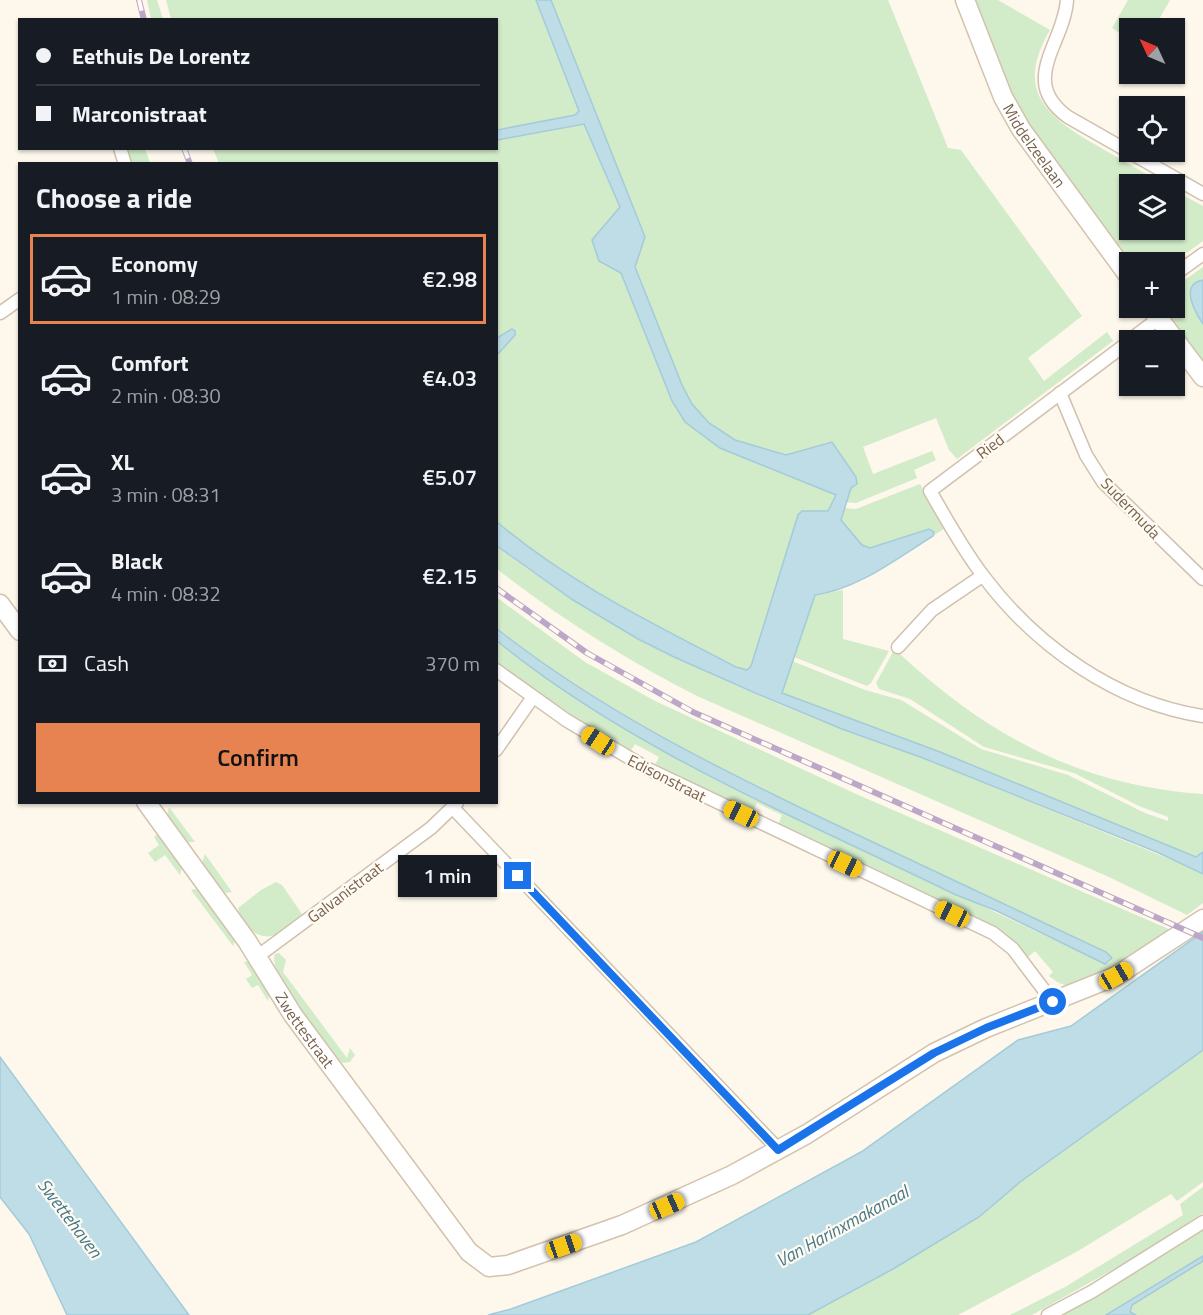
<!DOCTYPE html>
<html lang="en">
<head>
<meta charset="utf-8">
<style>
  :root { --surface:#171b24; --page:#242831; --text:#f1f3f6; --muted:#9ea1a6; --line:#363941; --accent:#e68351 }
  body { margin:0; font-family:"Titillium Web",sans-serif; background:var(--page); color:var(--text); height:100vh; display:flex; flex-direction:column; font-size:22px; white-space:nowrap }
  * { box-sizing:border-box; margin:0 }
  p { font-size:20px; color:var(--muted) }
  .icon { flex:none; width:33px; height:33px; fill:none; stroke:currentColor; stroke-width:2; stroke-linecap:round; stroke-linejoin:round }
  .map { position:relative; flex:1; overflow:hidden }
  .details { position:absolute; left:18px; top:162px; width:480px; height:642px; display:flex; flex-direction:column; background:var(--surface); border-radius:0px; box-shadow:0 2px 4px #0004 }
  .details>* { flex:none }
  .guide { position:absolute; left:18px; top:18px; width:480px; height:132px; border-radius:0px; box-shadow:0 2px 4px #0004; display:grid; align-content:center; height:132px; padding:0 18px; background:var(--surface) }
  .needle { width:39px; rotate:314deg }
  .controls { position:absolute; left:1119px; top:18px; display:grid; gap:12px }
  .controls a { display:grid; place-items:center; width:66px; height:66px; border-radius:0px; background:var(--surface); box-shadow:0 2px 4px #0004; font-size:30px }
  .end { position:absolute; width:27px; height:27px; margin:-14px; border:8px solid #1a73e8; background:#fff; box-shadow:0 0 0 3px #fff }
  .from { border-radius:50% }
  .bubble { position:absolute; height:42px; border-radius:0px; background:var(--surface); box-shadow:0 2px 4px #0004; font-size:20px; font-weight:600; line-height:42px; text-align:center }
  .car { position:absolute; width:18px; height:36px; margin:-18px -9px; border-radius:8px; box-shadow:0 0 4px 2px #0007; background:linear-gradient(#f5c518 24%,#345 0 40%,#f5c518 0 76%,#345 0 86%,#f5c518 0) }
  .guide b { display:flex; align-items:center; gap:21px; height:57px; font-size:22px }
  .guide b+b { border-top:2px solid var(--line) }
  .guide i { width:15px; height:15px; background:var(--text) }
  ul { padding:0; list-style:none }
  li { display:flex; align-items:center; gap:18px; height:90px; margin:0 12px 9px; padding:0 6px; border:3px solid transparent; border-radius:0px }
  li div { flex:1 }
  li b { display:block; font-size:22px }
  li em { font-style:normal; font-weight:600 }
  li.selected { border-color:var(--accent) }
  li>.icon { width:54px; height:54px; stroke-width:1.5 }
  h2 { padding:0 18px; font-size:27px; line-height:72px }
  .pay { display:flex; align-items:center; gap:15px; height:66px; padding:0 18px; font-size:22px }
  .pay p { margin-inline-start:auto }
  .button { display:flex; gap:12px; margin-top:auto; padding:12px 18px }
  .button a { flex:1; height:69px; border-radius:0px; background:var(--accent); color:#111; font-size:24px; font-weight:600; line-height:69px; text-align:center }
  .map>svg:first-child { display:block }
  .green { fill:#d2ebc8 }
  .water { fill:#bedde7; stroke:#a4cbd9; stroke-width:1.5 }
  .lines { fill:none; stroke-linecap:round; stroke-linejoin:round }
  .street-casing { stroke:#d0c1af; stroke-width:15 }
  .secondary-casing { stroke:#d3c2ad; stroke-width:21 }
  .street { stroke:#fff; stroke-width:12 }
  .secondary { stroke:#fff; stroke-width:18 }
  .rail-casing { stroke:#bda7c8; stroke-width:6 }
  .rail { stroke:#fffbf2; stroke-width:4; stroke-dasharray:11; stroke-linecap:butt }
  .route { stroke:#1a73e8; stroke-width:8 }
  .labels { text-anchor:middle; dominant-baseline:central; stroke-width:4.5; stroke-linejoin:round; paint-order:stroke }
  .street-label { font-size:16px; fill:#79624d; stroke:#fffbf2 }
  .water-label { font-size:18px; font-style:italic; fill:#46788b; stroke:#fffbf2 }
</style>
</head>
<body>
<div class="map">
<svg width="1203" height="1315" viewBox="0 0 1203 1315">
  <rect width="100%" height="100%" fill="#fdf8eb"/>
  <!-- green -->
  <g class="green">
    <polygon points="147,0 157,0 163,19 151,19"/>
    <path d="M166 0H888L948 148 961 150 1082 316 1028 358 1044 381 1107 332 1113 341 957 459 949 450 936 418 863 447 873 474 932 451 936 460 914 470 917 478 856 503 845 502 851 488 832 442 812 448 836 495 828 511 799 513 751 666 747 670 736 667C652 623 569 583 497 522V355L515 335 511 329 497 338 496 164 219 163 213 149 496 148V20L171 19Z"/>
    <path d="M975 0H998L1050 30C1015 90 1045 116 1096 145 1118 158 1141 171 1164 184H1130V230H1174L1175 191 1203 206V241L1174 262 1130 263 1023 115 1002 71Z"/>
    <polygon points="1128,0 1170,0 1154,28 1130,28 1129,39 1112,28"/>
    <polygon points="127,149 145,149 150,163 132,163"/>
    <polygon points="1203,267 1203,280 1199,281 1194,310 1203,324 1203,362 1163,308 1174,308 1175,287"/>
    <polygon points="920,484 945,528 933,536 933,532 929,529 870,548 862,545 841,520 843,508 856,509"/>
    <path d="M496 546C602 626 720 683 844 730 870 740 898 748 925 759 1016 795 1106 835 1198 870L1203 874V903L1187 915 1109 877 697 696C626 660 560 618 497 569Z"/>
    <polygon points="843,590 843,639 889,651 871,683 867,686 794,657 812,599 815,595"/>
    <path d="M496 597 585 662 655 701 856 794 1171 930C1150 944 1093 983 1070 985 1061 986 1056 981 1049 976L1053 972 1035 951 1028 957 1000 931 778 825 782 815 757 803 752 813 655 765 659 757 635 744 630 752 550 702 497 662V641C587 714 690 765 794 815 897 866 1001 915 1105 964L1110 962C1032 922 954 881 874 843 743 780 611 719 497 628Z"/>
    <path d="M893 652 900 654C988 736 1081 786 1203 794V852L1196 857 940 752 782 693 792 661 865 690 901 700 981 749 1068 775 1145 813 1168 821V817L1139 806 1074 773 984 747 910 699 879 689 876 683Z"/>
    <polygon points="169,807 195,842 187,842 167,816"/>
    <polygon points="158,834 182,867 180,875 165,855 155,862 148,853 159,845 154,837"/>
    <polygon points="205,854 232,892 226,893 221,890 202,863"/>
    <path d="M276 882 282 885 302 914C288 932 264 948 247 925 243 919 239 915 238 908L261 890Z"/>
    <polygon points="195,889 200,891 235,939 233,946 191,890"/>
    <path d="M279 953 286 960 283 972 347 1058 350 1048 355 1055 350 1062 343 1063 335 1057C322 1039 267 974 275 954Z"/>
    <polygon points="248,961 269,994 268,1001 258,985 252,988 246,979 252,975 244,962"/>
    <polygon points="1203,1050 1203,1182 1177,1201 1171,1194 1078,1251 958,1315 808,1315 893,1269 979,1217 1020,1182"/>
    <polygon points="1203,1187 1203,1213 1137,1256 1032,1315 1010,1315 1065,1287 1183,1215 1180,1204"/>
    <polygon points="1203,1230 1203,1256 1106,1315 1064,1315"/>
    <polygon points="1203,1261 1203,1315 1136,1315 1130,1312 1132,1305"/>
  </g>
  <!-- water -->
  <g class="water">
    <path d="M536 0H551L645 237 635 267 682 385 692 404 709 423 735 440 786 455 832 442 856 477 857 484 851 488 841 520 862 545 870 548 929 529 934 532 933 536C896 559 858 589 815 595L782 693 940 752 1196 857 1203 852V874L1159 853 923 758 842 729 755 693 672 656 638 639 573 600 497 546V522C569 583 652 623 736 667L747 670 751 666 798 515 802 511H828L836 495 720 448 685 422 672 401 621 273 599 261 592 240 620 207 584 124 497 140V130L575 115 579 111Z"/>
    <path d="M1203 280V324C1195 312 1179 284 1203 280Z"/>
    <polygon points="512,329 515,331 515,335 497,355 497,338"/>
    <path d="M496 628C597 708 711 765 826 820 919 864 1013 908 1106 952L1112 958 1105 964 997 911 954 894C799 818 632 751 497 641Z"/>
    <polygon points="1203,932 1203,1050 1020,1182 979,1217 893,1269 808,1315 488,1315 511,1309 696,1242 861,1152 1018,1040 1071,1026"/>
    <polygon points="0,1057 189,1315 67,1315 29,1234 0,1197"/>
    <polygon points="1203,1256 1203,1261 1132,1305 1130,1312 1136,1315 1106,1315"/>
  </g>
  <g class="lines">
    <!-- street casing -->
    <g class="street-casing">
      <g id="street">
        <path d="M1067 0C1064 44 1018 81 1068 117L1203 194"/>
        <polyline points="120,148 125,164"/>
        <polyline points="1174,275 1203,254"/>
        <polyline points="0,313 20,299"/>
        <polyline points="1130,340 1159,318"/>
        <path d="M1130 341 930 491C947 520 963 550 984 577 1036 646 1116 703 1203 716"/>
        <polyline points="1060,393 1086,455 1103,482 1203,579"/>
        <polyline points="898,647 932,610 982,576"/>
        <polyline points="496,670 566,720 648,769 993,933 1013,949 1053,1002"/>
        <polyline points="496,750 533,697"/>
        <polyline points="453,808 779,1150"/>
        <polyline points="258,956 431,828 457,803"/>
        <polyline points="1048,1315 1093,1291 1203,1222"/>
      </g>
    </g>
    <!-- secondary casing -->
    <g class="secondary-casing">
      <g id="secondary">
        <path id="s1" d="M965 0 1003 97 1021 129 1130 278"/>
        <polyline points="1151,308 1203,377"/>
        <polyline points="0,604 20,631"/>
        <path id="s2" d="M146 802 247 941 293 1015 469 1252 489 1267 508 1265 622 1225 732 1175 807 1134 934 1053 986 1028 1116 976 1203 919"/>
      </g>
    </g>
    <!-- street -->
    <use href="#street" class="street"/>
    <!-- secondary -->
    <use href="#secondary" class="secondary"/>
    <!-- rail casing -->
    <g class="rail-casing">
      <g id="rail">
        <polyline points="139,0 144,20"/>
        <polyline points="184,148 190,164"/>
        <polyline points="496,588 587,653 693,712 1203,938"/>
      </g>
    </g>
    <!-- rail -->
    <use href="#rail" class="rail"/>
  </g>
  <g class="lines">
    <!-- route -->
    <polyline class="route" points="518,876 778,1150 934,1053 986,1028 1053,1002"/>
  </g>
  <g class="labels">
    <!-- street labels -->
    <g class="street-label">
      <text stroke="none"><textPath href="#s1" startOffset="162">Middelzeelaan</textPath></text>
      <text transform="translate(990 446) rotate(-37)">Ried</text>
      <text transform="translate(1131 508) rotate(46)">Sudermuda</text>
      <text transform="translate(667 778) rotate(27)">Edisonstraat</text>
      <text transform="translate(345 892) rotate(-37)">Galvanistraat</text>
      <text stroke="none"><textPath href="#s2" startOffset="278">Zwettestraat</textPath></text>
    </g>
    <!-- water labels -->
    <g class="water-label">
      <text transform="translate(70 1218) rotate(53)">Swettehaven</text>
      <text transform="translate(842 1226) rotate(-29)">Van Harinxmakanaal</text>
    </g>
  </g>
</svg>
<div class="controls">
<a><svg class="needle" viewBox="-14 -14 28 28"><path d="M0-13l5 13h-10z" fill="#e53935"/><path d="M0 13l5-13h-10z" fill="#9ea1a6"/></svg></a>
<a><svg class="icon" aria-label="locate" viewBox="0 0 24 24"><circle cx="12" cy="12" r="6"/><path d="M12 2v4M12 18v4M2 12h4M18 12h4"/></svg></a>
<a><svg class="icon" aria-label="layers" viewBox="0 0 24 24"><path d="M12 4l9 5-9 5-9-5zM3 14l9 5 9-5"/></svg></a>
<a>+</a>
<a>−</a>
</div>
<i class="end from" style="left:1053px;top:1002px"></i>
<i class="end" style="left:518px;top:876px"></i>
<div class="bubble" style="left:398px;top:855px;width:99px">1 min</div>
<i class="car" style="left:598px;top:741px;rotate:303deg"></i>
<i class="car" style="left:741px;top:814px;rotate:295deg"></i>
<i class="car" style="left:845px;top:864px;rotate:115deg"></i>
<i class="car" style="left:952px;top:914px;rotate:295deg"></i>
<i class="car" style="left:1116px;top:976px;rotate:60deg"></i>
<i class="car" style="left:667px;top:1206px;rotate:66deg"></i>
<i class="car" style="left:564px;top:1246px;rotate:71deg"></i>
<div class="guide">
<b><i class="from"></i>Eethuis De Lorentz</b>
<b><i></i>Marconistraat</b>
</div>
<section class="details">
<h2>Choose a ride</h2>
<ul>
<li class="selected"><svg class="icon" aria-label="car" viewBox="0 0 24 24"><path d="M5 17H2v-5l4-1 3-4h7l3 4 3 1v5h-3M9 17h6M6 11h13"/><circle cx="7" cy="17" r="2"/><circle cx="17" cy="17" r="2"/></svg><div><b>Economy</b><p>1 min · 08:29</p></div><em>€2.98</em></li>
<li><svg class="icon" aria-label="car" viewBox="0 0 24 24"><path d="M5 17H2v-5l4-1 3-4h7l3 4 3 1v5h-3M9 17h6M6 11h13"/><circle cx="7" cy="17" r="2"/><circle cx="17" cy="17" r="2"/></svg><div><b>Comfort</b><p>2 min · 08:30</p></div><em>€4.03</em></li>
<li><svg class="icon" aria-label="car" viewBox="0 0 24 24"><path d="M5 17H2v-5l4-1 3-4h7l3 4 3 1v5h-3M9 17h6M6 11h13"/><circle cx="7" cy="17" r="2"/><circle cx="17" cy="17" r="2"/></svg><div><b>XL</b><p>3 min · 08:31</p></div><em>€5.07</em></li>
<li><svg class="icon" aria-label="car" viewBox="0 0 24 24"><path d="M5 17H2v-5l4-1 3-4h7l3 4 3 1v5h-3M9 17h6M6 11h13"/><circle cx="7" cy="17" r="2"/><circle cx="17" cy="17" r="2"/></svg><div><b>Black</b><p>4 min · 08:32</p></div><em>€2.15</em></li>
</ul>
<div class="pay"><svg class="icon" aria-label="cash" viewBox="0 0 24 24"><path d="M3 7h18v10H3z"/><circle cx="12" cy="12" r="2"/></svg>Cash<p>370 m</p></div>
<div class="button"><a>Confirm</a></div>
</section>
</div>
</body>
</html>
